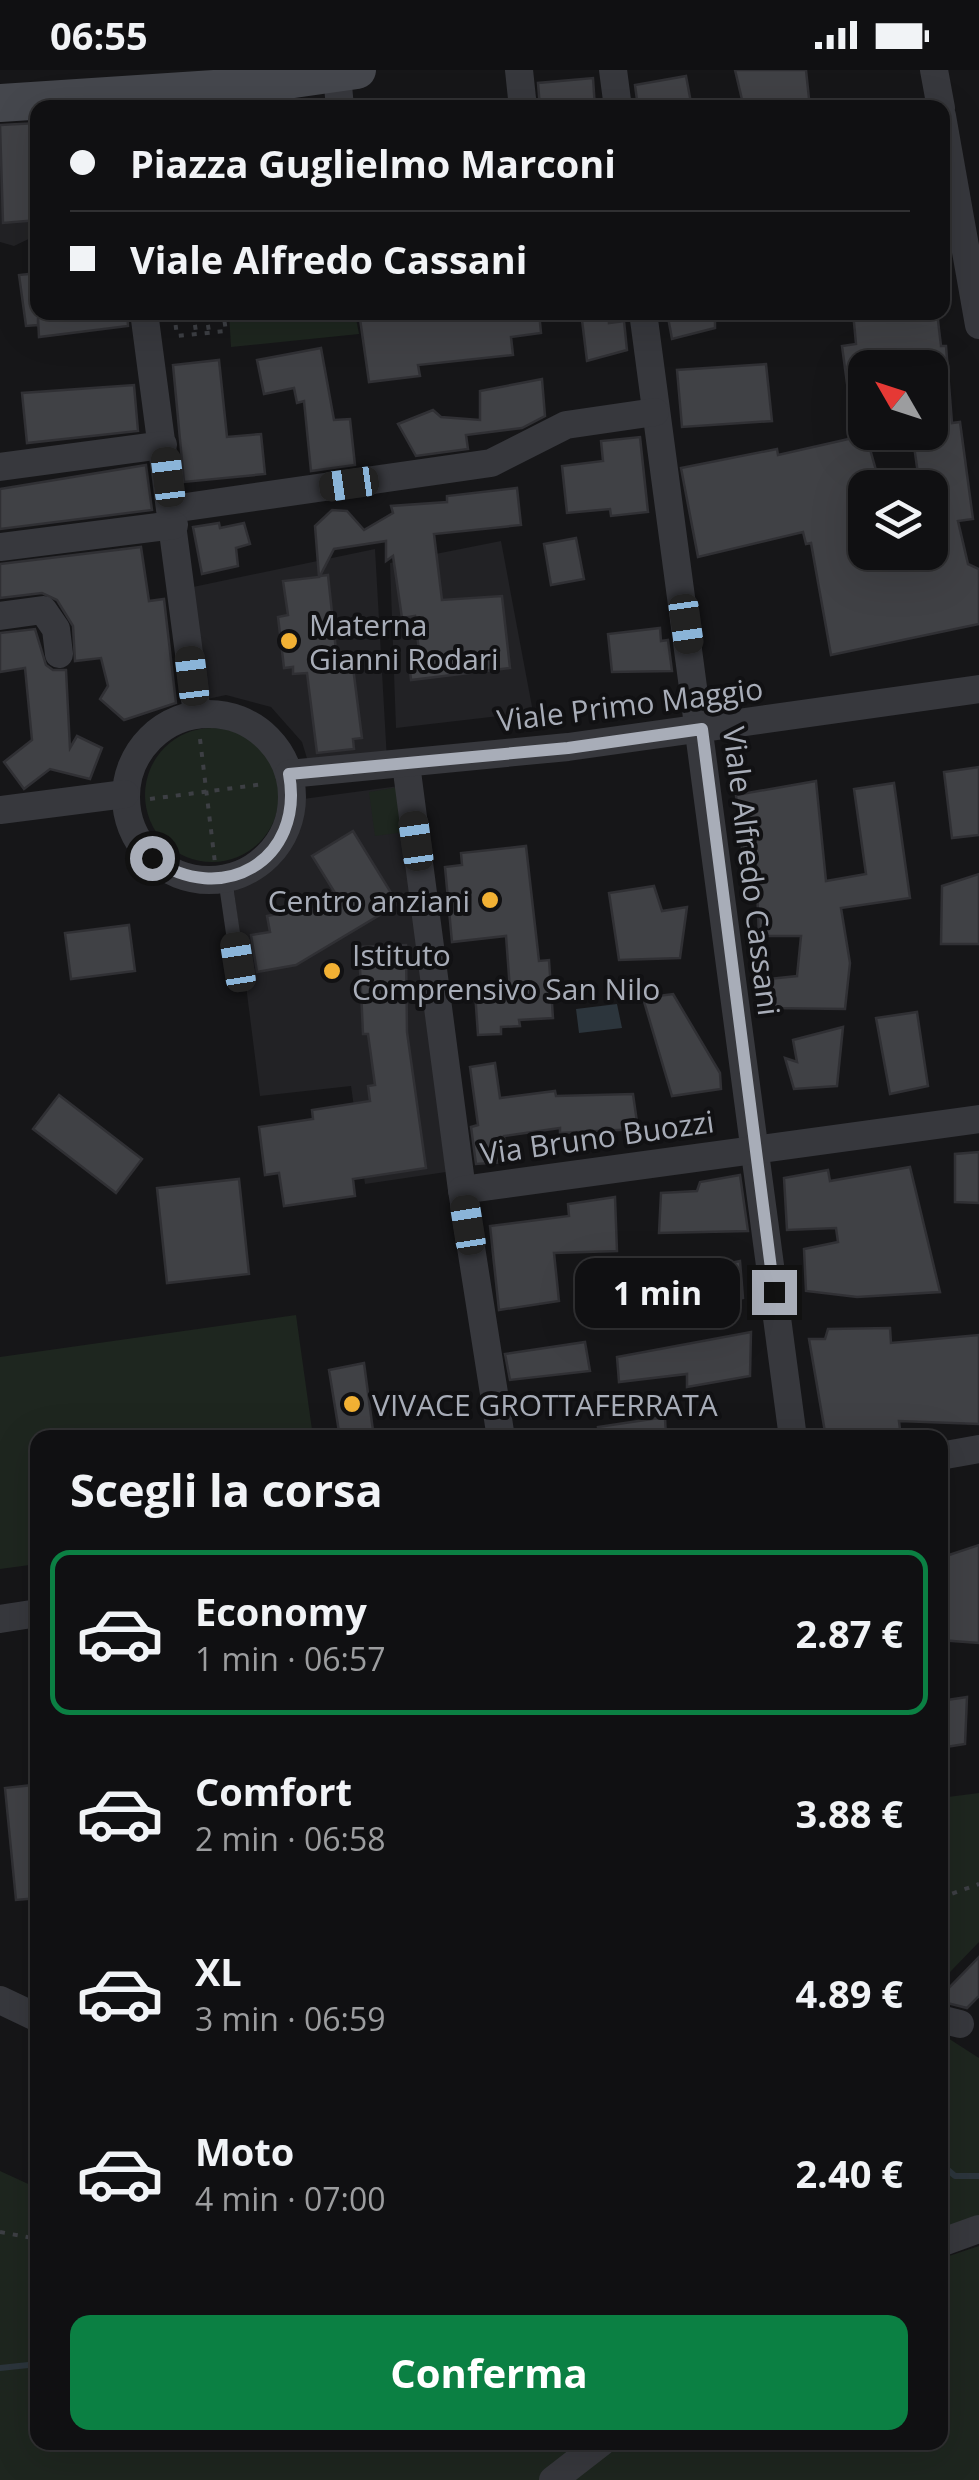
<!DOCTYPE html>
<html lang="it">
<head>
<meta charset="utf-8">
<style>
  :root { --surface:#101012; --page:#19191b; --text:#f1f3f6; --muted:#9c9d9f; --line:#303032; --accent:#0b8043 }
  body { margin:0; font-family:"Open Sans",sans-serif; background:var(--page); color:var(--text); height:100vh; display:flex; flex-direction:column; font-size:38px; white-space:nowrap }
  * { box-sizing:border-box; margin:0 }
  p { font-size:32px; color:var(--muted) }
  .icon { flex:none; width:55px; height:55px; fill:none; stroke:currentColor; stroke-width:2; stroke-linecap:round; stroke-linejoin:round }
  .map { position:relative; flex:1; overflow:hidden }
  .details { position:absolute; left:30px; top:1360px; width:918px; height:1020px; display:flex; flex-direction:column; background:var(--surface); border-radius:20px; box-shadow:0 10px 40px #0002,0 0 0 2px var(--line) }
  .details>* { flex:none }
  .hud { position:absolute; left:30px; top:30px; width:920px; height:220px; border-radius:20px; box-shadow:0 10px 40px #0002,0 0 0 2px var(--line); display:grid; align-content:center; height:220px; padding:0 40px; background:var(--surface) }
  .needle { width:65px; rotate:309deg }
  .fabs { position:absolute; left:848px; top:280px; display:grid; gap:20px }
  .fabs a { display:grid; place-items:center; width:100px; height:100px; border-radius:20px; background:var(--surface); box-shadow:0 10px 40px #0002,0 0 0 2px var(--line); font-size:50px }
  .end { position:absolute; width:45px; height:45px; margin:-22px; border:12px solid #a8adb8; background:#111; box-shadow:0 0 0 5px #111 }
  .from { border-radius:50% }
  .bubble { position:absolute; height:70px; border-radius:20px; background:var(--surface); box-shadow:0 10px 40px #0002,0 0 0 2px var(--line); font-size:32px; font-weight:700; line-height:70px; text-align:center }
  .car { position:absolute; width:30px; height:60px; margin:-30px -15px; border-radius:12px; box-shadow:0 0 8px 2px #0007; background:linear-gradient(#222 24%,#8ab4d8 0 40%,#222 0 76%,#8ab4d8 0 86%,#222 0) }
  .hud b { display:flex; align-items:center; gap:35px; height:95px; font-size:38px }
  .hud b+b { border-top:2px solid var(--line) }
  .hud i { width:25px; height:25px; background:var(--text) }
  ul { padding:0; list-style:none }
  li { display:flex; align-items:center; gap:30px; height:165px; margin:0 20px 15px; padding:0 20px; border:5px solid transparent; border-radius:20px }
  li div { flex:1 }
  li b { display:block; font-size:38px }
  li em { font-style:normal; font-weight:700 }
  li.on { border-color:var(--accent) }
  li>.icon { width:90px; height:90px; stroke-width:1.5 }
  h2 { padding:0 40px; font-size:45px; line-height:120px }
  .button { display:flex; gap:20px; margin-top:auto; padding:20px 40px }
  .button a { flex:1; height:115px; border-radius:20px; background:var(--accent); color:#fff; font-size:40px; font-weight:700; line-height:115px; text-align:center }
  .status { display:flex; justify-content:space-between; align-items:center; height:70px; padding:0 50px; background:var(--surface); direction:ltr }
  .status svg { height:28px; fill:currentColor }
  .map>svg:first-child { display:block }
  .built { fill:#222225 }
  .green { fill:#1e261f }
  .water { fill:#2c353c }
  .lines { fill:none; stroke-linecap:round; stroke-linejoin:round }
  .stream { stroke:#2c353c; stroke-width:6 }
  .building { fill:#404145; stroke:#303034; stroke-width:2.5 }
  .path { stroke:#3d3f44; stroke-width:4; stroke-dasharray:5 8; stroke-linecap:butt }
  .lane { stroke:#37383d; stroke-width:14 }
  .street { stroke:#37383d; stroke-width:28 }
  .secondary { stroke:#45474d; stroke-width:38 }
  .route { stroke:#a8adb8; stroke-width:12 }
  .poi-dot { fill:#f2b134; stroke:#111113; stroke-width:4 }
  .labels { text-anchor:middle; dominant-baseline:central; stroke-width:8; stroke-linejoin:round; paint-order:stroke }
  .poi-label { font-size:30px; fill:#a8adb8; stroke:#111113; text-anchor:start }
  .street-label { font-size:30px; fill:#a8adb8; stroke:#111113 }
</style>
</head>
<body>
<div class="status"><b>06:55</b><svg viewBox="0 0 49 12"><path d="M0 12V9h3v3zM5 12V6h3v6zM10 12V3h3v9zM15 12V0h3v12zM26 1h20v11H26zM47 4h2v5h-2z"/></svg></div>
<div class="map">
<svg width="979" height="2410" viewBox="0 0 979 2410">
  <rect width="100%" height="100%" fill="#161618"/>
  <!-- built -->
  <g class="built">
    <polygon points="37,77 37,165 14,176 0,172 0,83"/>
    <polygon points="501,471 533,642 396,658 390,493"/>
    <polygon points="375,479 387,690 309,695 302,672 271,637 226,625 203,630 193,517"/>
    <polygon points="399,716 446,1102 365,1114 351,1016 260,1026 234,821 278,785 295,758 303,729"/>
  </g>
  <!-- green -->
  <g class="green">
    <polygon points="229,243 355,243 359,264 231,277"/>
    <circle cx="212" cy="725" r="67"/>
    <polygon points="399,717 405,762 375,766 369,722"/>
    <polygon points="296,1245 313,1367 38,1368 37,1494 0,1499 0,1287"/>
    <polygon points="979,1723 979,1872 948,1904 940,1903 940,1728"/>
    <polygon points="940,1963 979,1988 979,2151 940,2163"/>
    <polygon points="0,2101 37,2118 38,2372 584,2373 540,2410 0,2410"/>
    <polygon points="979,2176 979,2410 569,2410 622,2373 940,2372 940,2189"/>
  </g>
  <!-- water -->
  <polygon class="water" points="617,934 622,958 579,963 576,939"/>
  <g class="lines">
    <!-- stream -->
    <g class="stream">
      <polyline points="940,2093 955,2106 979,2106"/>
      <polyline points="0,2298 38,2294"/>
    </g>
  </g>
  <!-- building -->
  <g class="building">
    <polygon points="735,0 806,0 810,38 744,38"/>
    <polygon points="686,6 692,38 638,38 635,15"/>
    <polygon points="593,8 595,38 540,38 538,13"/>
    <polygon points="38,53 38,150 3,153 0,55"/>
    <polygon points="38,203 38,242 127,242 128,256 39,267 38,248 38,255 26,256 19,205"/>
    <polygon points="359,242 539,242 541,263 511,267 513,285 418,295 420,306 369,312"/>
    <polygon points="581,242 608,242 609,253 624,251 627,280 587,291"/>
    <polygon points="667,242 715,242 715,258 672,269"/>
    <polygon points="853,242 937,242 941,276 946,276 952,353 960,352 973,449 958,451 968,494 979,499 979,554 831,585 811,473 806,474 803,462 698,487 681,398 777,379 778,385 866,365 881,418 865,418 865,486 898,482 899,490 930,483 930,418 920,418 912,362 930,362 930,298 865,298 865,325 849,328 842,276 856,274"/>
    <polygon points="321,278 334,350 350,349 355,395 311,401 304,331 297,333 294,318 264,324 257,290"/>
    <polygon points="219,290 227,367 261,364 265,404 184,412 173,295"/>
    <polygon points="766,294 772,351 682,357 677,300"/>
    <polygon points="542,309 545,346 522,358 466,365 468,379 416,386 398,354 433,340 441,347 480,350 480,321"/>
    <polygon points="134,315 138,361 27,373 22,323"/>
    <polygon points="640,367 648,442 611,446 610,439 567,443 562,396 603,391 601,371"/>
    <polygon points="146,395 152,440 0,459 0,419"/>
    <polygon points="517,418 521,455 434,464 442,530 502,526 510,598 411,610 408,583 419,581 415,546 402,548 393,486 386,491 386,471 334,479 320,506 328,505 338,599 353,597 362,668 353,669 354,679 317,683 307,603 293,604 293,597 284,598 278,547 288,545 283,511 319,507 315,456 332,440 347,441 364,460 393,443 391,436 447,432 447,426"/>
    <polygon points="219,453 220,458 244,453 250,474 236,478 238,496 202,504 193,457"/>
    <polygon points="576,468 584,509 551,515 544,474"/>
    <polygon points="141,477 149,531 164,529 176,633 124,650 100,629 108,616 101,588 75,591 73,556 57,530 42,523 0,528 0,494"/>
    <polygon points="660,558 661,571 668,570 672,601 612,602 608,564"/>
    <polygon points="35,559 46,595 53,600 66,600 70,678 77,666 102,678 90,709 50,699 24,719 4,692 32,670 25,598 0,602 0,563"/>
    <polygon points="979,697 979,765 952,768 944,702"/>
    <polygon points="816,711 826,811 866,804 854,719 894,713 910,828 841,838 850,893 845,939 769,938 768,909 797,906 801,866 759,866 756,796 744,797 736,725"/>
    <polygon points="353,761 398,834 296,895 257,902 251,865 270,862 267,846 340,831 312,786"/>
    <polygon points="526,776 539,891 549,890 553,948 519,950 520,956 501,957 501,964 478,965 475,922 510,920 506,866 452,872 445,797 462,795 461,783"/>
    <polygon points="979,804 979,874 941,874 942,816"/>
    <polygon points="654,816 662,841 687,837 680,888 619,890 609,823"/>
    <polygon points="129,855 135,901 71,909 65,863"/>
    <polygon points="406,875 407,962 426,1098 353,1109 355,1126 284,1136 279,1103 265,1105 259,1057 313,1049 312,1040 370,1031 368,1016 375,1015 368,964 363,964 359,877"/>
    <polygon points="673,924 720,1003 721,1019 672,1026 643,928"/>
    <polygon points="917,942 928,1016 890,1024 876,948"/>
    <polygon points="843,957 837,1016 794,1019 785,988 797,992 793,970"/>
    <polygon points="495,993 500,1028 555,1021 556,1026 633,1024 638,1059 560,1063 560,1058 504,1066 506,1092 476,1094 471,1057 478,1055 470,997"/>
    <polygon points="59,1025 142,1089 116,1123 33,1059"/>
    <polygon points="979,1082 979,1133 955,1132 955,1084"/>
    <polygon points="910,1097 940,1222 857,1227 806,1221 804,1179 838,1172 836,1158 787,1160 784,1108 828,1100 830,1111"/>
    <polygon points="740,1105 748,1161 659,1163 661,1123 697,1121 700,1112"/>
    <polygon points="239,1109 249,1204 167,1213 157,1118"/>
    <polygon points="615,1127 617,1181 554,1183 559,1231 499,1240 490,1156 569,1146 568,1134"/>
    <polygon points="740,1191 743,1228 614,1255 611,1223 681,1213 681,1203"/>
    <polygon points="890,1258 891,1273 979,1265 979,1354 899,1351 901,1368 826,1368 809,1269 825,1269 828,1259"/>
    <polygon points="751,1262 750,1306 687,1317 687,1304 619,1312 617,1287"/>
    <polygon points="585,1272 590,1301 510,1310 505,1284"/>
    <polygon points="364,1293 374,1368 340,1368 329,1300"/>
    <polygon points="665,1347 666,1368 599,1368 598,1357"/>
    <polygon points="979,1475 979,1573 940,1570 940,1488"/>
    <polygon points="967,1627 965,1674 940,1678 940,1631"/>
    <polygon points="33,1715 38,1828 16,1830 5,1718"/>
    <polygon points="979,1887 979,1926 967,1938 947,1933 941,1926"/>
  </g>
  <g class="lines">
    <!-- path -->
    <g class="path">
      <polyline points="174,242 177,266 226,261 223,242"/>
      <polyline points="193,242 196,262"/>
      <polyline points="206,242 209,262"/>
      <polyline points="200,669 215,793"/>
      <polyline points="150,729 264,714"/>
      <polyline points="940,1828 979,1814"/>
      <polyline points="0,2162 38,2169"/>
    </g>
    <!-- lane -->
    <polyline class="lane" points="225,808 237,891"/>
    <!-- street -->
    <g class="street">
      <polyline points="519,0 523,38"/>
      <polyline points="613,0 618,38"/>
      <polyline points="934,0 941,38"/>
      <polyline points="337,4 340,38"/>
      <polyline points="942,46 979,255"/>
      <polyline points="144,242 197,644"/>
      <polyline points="643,242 793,1368"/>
      <polyline points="0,397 163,375"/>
      <polyline points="172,439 491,393 566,355 655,342"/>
      <polyline points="0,477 174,455"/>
      <polyline points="0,546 43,540 56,559 59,584"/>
      <circle cx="209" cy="727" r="83"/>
      <polyline points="406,694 462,1120 501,1368"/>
      <polyline points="289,704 568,677 979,619"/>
      <polyline points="0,740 125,724"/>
      <polyline points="462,1120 979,1049"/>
      <polyline points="940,1386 979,1379"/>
      <polyline points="0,1549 38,1543"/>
      <polyline points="0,1930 38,1948"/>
      <polyline points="940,1949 960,1954"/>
      <polyline points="940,2173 979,2159"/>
      <polyline points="553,2410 602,2372"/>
    </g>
    <!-- secondary -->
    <polyline class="secondary" points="0,33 229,18 357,0"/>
  </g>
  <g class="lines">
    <!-- route -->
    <path class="route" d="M152 788C221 838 305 791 289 704L568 678 702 659 774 1222"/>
  </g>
  <!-- markers -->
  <g class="poi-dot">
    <circle cx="289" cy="571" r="10"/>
    <circle cx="490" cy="830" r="10"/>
    <circle cx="332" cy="901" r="10"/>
    <circle cx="352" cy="1334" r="10"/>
  </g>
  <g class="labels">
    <!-- poi labels -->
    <g class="poi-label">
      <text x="309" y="554">Materna<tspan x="309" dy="34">Gianni Rodari</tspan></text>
      <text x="470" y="830" text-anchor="end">Centro anziani</text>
      <text x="352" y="884">Istituto<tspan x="352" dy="34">Comprensivo San Nilo</tspan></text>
      <text x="372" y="1334">VIVACE GROTTAFERRATA</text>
    </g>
    <!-- street labels -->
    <g class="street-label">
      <text transform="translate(630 634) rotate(-7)">Viale Primo Maggio</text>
      <text transform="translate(752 801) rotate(83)">Viale Alfredo Cassani</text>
      <text transform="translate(597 1067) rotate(-8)">Via Bruno Buozzi</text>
    </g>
  </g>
</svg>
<div class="fabs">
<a><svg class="needle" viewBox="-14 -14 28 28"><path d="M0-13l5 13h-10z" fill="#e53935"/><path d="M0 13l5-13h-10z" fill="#9c9d9f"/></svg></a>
<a><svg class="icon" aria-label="layers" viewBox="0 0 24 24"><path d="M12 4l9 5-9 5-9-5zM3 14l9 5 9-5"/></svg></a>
</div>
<i class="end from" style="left:152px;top:788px"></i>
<i class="end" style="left:774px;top:1222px"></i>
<div class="bubble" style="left:575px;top:1188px;width:165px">1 min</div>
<i class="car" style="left:168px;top:407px;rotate:353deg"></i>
<i class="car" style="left:349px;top:414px;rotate:262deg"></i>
<i class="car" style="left:686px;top:554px;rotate:172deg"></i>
<i class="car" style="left:192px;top:606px;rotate:353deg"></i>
<i class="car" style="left:416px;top:771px;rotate:352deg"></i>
<i class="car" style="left:238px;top:892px;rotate:351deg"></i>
<i class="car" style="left:468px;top:1155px;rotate:351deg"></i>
<div class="hud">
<b><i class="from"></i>Piazza Guglielmo Marconi</b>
<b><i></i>Viale Alfredo Cassani</b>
</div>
<section class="details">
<h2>Scegli la corsa</h2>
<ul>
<li class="on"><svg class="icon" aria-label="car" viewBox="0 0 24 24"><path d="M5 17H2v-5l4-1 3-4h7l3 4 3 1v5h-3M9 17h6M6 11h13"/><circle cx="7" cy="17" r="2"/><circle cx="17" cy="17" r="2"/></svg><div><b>Economy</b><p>1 min · 06:57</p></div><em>2.87 €</em></li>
<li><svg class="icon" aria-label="car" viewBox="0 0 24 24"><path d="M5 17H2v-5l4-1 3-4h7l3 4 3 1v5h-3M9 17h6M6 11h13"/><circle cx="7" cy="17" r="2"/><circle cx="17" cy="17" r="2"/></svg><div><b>Comfort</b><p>2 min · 06:58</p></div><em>3.88 €</em></li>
<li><svg class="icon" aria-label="car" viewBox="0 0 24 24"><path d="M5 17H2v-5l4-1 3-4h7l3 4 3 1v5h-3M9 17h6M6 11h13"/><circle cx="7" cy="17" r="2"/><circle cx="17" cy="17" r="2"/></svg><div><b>XL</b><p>3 min · 06:59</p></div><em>4.89 €</em></li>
<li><svg class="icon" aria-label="car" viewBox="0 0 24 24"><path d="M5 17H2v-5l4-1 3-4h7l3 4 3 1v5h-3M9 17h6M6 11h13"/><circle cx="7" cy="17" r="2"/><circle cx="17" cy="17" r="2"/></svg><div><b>Moto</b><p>4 min · 07:00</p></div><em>2.40 €</em></li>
</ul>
<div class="button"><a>Conferma</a></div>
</section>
</div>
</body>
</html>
